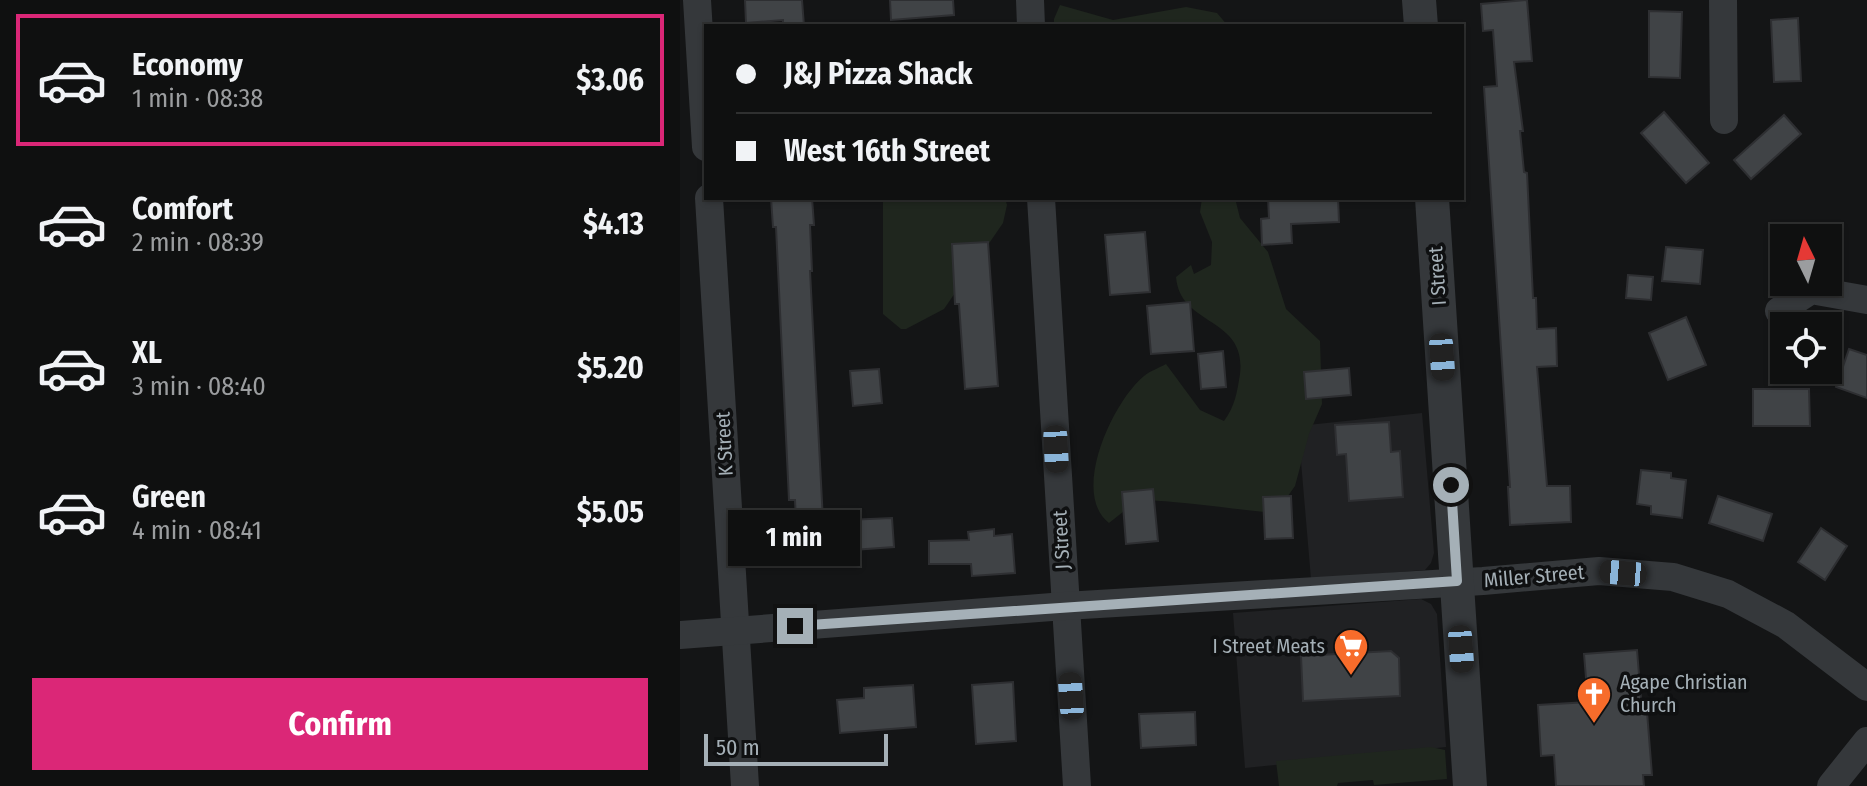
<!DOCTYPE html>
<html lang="en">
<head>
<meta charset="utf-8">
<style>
  :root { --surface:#0f1010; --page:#181919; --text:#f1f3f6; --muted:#9b9d9f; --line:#2f3030; --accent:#db2777 }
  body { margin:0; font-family:"Fira Sans Condensed",sans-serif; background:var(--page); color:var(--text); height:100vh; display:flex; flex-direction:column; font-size:30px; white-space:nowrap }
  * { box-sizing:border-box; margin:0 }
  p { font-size:26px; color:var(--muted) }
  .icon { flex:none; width:44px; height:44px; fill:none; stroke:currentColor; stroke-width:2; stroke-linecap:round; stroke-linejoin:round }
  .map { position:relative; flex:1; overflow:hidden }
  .details { display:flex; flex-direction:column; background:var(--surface); width:680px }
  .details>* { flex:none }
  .hud { position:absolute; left:24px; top:24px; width:760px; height:176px; border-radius:0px; box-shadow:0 2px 6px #0004,0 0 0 2px var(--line); display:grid; align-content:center; height:176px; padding:0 32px; background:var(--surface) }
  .needle { width:52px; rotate:355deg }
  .controls { position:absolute; left:1090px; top:224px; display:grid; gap:16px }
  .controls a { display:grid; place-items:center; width:72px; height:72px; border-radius:0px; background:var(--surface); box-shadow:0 2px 6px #0004,0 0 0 2px var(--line); font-size:40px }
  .scale { position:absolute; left:24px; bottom:20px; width:184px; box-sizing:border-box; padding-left:8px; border:4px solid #a5b0b7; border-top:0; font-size:22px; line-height:28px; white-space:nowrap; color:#a5b0b7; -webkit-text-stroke:6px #0f1011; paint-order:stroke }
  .end { position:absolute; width:36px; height:36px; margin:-18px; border:10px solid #a5b0b7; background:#111; box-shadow:0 0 0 4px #111 }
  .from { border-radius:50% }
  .bubble { position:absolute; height:56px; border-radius:0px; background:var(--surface); box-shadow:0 2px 6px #0004,0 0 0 2px var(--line); font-size:26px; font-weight:700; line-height:56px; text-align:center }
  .car { position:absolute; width:24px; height:48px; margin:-24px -12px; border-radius:10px; box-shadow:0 0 6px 2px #0007; background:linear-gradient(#222 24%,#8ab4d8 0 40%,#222 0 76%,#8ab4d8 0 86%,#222 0) }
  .hud b { display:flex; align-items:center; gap:28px; height:76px; font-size:30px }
  .hud b+b { border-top:2px solid var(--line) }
  .hud i { width:20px; height:20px; background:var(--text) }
  ul { padding:14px 0 0; list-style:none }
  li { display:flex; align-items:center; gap:24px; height:132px; margin:0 16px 12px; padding:0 16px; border:4px solid transparent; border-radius:0px }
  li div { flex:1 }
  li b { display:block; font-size:30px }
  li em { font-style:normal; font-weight:700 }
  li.selected { border-color:var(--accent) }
  li>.icon { width:72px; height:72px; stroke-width:1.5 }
  .button { display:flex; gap:16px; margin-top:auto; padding:16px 32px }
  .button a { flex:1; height:92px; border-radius:0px; background:var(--accent); color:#fff; font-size:32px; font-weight:700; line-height:92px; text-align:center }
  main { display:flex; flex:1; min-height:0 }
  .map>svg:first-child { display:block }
  .built { fill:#202123 }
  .green { fill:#1f261e }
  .building { fill:#404346; stroke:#2e2f32; stroke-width:2 }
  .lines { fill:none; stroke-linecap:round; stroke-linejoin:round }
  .minor { stroke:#35383b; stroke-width:28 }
  .tertiary { stroke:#35383b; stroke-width:34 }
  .route { stroke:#a5b0b7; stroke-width:10 }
  .labels { text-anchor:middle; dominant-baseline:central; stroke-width:7; stroke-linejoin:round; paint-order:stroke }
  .street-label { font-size:20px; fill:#a5b0b7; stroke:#0f1011 }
  .poi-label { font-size:20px; fill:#a5b0b7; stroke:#0f1011; text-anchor:end }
</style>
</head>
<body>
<main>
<section class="details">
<ul>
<li class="selected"><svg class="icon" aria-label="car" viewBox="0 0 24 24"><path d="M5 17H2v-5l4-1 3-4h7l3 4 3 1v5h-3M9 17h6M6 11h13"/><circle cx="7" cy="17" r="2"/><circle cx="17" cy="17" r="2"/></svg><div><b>Economy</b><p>1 min · 08:38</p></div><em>$3.06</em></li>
<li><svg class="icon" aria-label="car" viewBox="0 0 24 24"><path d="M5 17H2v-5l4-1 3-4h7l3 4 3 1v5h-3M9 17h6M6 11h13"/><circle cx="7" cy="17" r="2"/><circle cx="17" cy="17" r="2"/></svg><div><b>Comfort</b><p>2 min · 08:39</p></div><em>$4.13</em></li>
<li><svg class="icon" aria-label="car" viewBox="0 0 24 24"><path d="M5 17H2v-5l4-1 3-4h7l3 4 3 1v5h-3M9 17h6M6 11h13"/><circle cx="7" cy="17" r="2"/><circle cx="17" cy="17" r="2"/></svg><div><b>XL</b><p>3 min · 08:40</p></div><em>$5.20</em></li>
<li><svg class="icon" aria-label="car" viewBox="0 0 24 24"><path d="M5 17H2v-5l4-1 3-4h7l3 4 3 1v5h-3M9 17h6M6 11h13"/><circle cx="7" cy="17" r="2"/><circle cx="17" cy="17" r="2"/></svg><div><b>Green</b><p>4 min · 08:41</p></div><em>$5.05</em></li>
</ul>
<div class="button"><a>Confirm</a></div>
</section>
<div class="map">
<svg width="1187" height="786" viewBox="0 0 1187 786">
  <rect width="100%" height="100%" fill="#141516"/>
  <!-- built -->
  <g class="built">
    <polygon points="742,413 754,553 751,563 745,570 631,579 618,426"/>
    <polygon points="741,599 751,604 757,614 766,747 565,768 553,613"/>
  </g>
  <!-- green -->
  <g class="green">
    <polygon points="380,5 433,20 506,7 537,13 548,26 374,26 374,19"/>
    <polygon points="203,198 325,198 327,205 323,223 264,309 226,329 221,329 203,314"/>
    <path d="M522 198H555L560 218 588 252 606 309 640 341 642 404 629 434 615 486 596 513C549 509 504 501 458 500L429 523C390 493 433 401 464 376 470 371 479 368 486 364L520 410 544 421C555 406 557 393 560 374 567 316 500 327 496 277L511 265 514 274 531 265 532 242 520 212Z"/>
    <polygon points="751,747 765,750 767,779 694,785 693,780 658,783 657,786 599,786 596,761"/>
  </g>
  <!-- building -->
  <g class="building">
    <polygon points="65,0 122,0 124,26 103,26 103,20 66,23"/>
    <polygon points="210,0 273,0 274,15 211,20"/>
    <polygon points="847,0 852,61 834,62 843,131 840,131 844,172 847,173 853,298 856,298 857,329 876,328 877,366 857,367 867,486 890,486 891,522 830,525 828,487 830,487 804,87 817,86 813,30 803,31 801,4"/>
    <polygon points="969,11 1002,12 1000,78 969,77"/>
    <polygon points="1118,18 1121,81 1094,82 1091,20"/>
    <polygon points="984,112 1029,163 1006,183 961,133"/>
    <polygon points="1104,115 1121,134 1071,179 1054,160"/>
    <polygon points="91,198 132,198 134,225 130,225 132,271 130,271 143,521 212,518 214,547 173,550 173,558 118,560 115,500 109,500 96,227 93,227"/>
    <polygon points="588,198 658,198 659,222 611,224 612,243 582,245 581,219 589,218"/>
    <polygon points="465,232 470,292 430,295 425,235"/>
    <polygon points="308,242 318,386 285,389 279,304 275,304 272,244"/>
    <polygon points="986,247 1023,250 1020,284 982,281"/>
    <polygon points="948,275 973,277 971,300 946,298"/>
    <polygon points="510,302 514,351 471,354 467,306"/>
    <polygon points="1006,317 1026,365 988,380 969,333"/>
    <polygon points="1169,349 1187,355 1187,398 1156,387"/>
    <polygon points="543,351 546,387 521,389 518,354"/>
    <polygon points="669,368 671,395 626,399 624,372"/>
    <polygon points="199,369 202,403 173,406 170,371"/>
    <polygon points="1073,389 1129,389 1130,426 1073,426"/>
    <polygon points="709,422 711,452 720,451 723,497 669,501 666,454 657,455 655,425"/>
    <polygon points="961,470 991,473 991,478 1006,480 1002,518 971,514 971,506 957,504"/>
    <polygon points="473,489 478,541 446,544 442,492"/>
    <polygon points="611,496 613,538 585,539 583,497"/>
    <polygon points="1038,496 1092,514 1083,541 1029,523"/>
    <polygon points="1141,528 1167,546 1145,580 1118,562"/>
    <polygon points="314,529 314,536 332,534 335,573 292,576 291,564 249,564 249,541 289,540 288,532"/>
    <polygon points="957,650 961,699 966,699 972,775 963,775 964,786 876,786 874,755 861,756 858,705 908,702 904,654"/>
    <polygon points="711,651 719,658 720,696 623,701 621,656"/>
    <polygon points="333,682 336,741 296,744 292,685"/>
    <polygon points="233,685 236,727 160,733 157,700 184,698 184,688"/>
    <polygon points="515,712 516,745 461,748 459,714"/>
  </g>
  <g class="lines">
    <!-- minor -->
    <g class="minor">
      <polyline points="17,0 26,147"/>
      <polyline points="350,0 351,26"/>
      <polyline points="1043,0 1044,120"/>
      <polyline points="29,198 65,786"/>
      <polyline points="361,198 397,786"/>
      <polyline points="1099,311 1131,290 1187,300"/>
      <polyline points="0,635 385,606 803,581 919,571 993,577 1048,594 1106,625 1187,687"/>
      <polyline points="1151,786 1187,741"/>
    </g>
    <!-- tertiary -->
    <g class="tertiary">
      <polyline points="739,0 741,26"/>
      <polyline points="752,198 790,786"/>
    </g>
  </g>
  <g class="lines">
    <!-- route -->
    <polyline class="route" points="115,626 777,581 771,485"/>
  </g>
  <!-- icons -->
  <defs>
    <g id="supermarket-pin" transform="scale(1.8)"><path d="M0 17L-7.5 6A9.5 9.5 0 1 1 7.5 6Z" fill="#f76c2b" stroke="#0f1011"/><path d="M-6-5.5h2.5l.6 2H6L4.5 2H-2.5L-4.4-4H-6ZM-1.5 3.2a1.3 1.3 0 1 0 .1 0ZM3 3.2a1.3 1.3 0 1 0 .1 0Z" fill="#fff"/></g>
    <g id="church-pin" transform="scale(1.8)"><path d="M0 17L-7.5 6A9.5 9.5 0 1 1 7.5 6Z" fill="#f76c2b" stroke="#0f1011"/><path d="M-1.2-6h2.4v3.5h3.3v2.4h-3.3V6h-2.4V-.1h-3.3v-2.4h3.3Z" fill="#fff"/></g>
  </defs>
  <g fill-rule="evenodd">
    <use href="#supermarket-pin" x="671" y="646"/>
    <use href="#church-pin" x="914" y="694"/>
  </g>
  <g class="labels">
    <!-- street labels -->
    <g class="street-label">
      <text transform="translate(757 276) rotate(-94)">I Street</text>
      <text transform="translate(44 444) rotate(-93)">K Street</text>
      <text transform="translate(381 540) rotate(-93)">J Street</text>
      <text transform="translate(854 576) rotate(-5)">Miller Street</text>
    </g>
    <!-- poi labels -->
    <g class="poi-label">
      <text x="645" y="646">I Street Meats</text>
      <text x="940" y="682" text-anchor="start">Agape Christian<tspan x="940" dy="23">Church</tspan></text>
    </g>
  </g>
</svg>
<div class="controls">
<a><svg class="needle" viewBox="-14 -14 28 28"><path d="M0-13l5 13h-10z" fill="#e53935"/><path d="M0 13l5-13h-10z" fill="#9b9d9f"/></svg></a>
<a><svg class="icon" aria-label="locate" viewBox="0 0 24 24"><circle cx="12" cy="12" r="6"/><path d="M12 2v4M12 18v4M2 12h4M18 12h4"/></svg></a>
</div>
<div class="scale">50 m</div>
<i class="end from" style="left:771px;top:485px"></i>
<i class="end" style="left:115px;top:626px"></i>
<div class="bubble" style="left:48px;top:510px;width:132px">1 min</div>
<i class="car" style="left:762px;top:357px;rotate:176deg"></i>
<i class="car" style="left:376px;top:449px;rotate:177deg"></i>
<i class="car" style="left:943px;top:573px;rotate:275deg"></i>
<i class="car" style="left:781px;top:649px;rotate:176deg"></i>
<i class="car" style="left:391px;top:696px;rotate:356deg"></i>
<div class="hud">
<b><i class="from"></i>J&amp;J Pizza Shack</b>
<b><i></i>West 16th Street</b>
</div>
</div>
</main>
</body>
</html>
